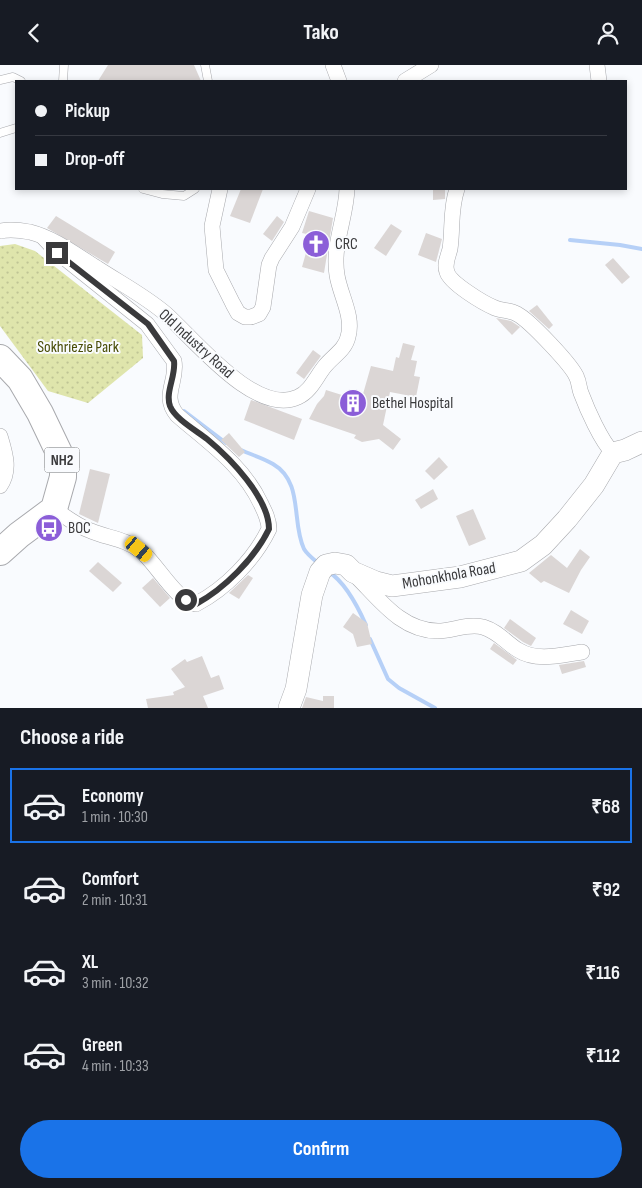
<!DOCTYPE html>
<html lang="en">
<head>
<meta charset="utf-8">
<style>
  :root { --surface:#171b24; --page:#20242c; --text:#f1f3f6; --muted:#9ea1a6; --line:#363941; --accent:#1a73e8 }
  body { margin:0; font-family:"Sofia Sans Condensed",sans-serif; background:var(--page); color:var(--text); height:100vh; display:flex; flex-direction:column; font-size:19px; white-space:nowrap }
  * { box-sizing:border-box; margin:0 }
  p { font-size:16px; color:var(--muted) }
  .icon { flex:none; width:28px; height:28px; fill:none; stroke:currentColor; stroke-width:2; stroke-linecap:round; stroke-linejoin:round }
  .map { position:relative; height:643px; overflow:hidden }
  .sheet { display:flex; flex-direction:column; background:var(--surface); flex:1 }
  .sheet>* { flex:none }
  .banner { position:absolute; left:15px; top:15px; width:612px; height:110px; border-radius:0px; box-shadow:0 2px 8px #0003; display:grid; align-content:center; height:110px; padding:0 20px; background:var(--surface) }
  .end { position:absolute; width:22px; height:22px; margin:-11px; border:6px solid #3a3a3c; background:#fff; box-shadow:0 0 0 2px #fff }
  .from { border-radius:50% }
  .car { position:absolute; width:15px; height:30px; margin:-15px -8px; border-radius:6px; box-shadow:0 0 4px 1px #0007; background:linear-gradient(#f5c518 24%,#345 0 40%,#f5c518 0 76%,#345 0 86%,#f5c518 0) }
  .banner b { display:flex; align-items:center; gap:18px; height:48px; font-size:19px }
  .banner b+b { border-top:1px solid var(--line) }
  .banner i { width:12px; height:12px; background:var(--text) }
  ul { padding:0; list-style:none }
  li { display:flex; align-items:center; gap:15px; height:75px; margin:0 10px 8px; padding:0 10px; border:2px solid transparent; border-radius:0px }
  li div { flex:1 }
  li b { display:block; font-size:19px }
  li em { font-style:normal; font-weight:700 }
  li.active { border-color:var(--accent) }
  li>.icon { width:45px; height:45px; stroke-width:1.5 }
  h2 { padding:0 20px; font-size:22px; line-height:60px }
  .cta { display:flex; gap:10px; margin-top:auto; padding:10px 20px }
  .cta a { flex:1; height:58px; border-radius:30px; background:var(--accent); color:#fff; font-size:20px; font-weight:700; line-height:58px; text-align:center }
  header { display:flex; justify-content:space-between; align-items:center; height:65px; padding:0 20px; background:var(--surface); font-size:22px; font-weight:700 }
  .map>svg:first-child { display:block }
  .park { fill:url(#park-dots) }
  .lines { fill:none; stroke-linecap:round; stroke-linejoin:round }
  .stream { stroke:#b6d0f7; stroke-width:4 }
  .building { fill:#dbd6d5 }
  .lane-casing { stroke:#a8a9ad; stroke-width:9 }
  .street-casing { stroke:#a8a9ad; stroke-width:16 }
  .secondary-casing { stroke:#a8a9ad; stroke-width:22 }
  .highway-casing { stroke:#a8a9ad; stroke-width:28 }
  .lane { stroke:#fff; stroke-width:8 }
  .street { stroke:#fff; stroke-width:15 }
  .secondary { stroke:#fff; stroke-width:21 }
  .highway { stroke:#fff; stroke-width:26 }
  .route { stroke:#3a3a3c; stroke-width:6 }
  .labels { text-anchor:middle; dominant-baseline:central; stroke-width:4; stroke-linejoin:round; paint-order:stroke }
  .shield { fill:#f9fbfe; stroke:#737476; stroke-width:1 }
  .shield-label { font-size:15px; font-weight:bold; fill:#3a3a3c }
  .poi-label { font-size:16px; fill:#3a3a3c; stroke:#f9fbfe; text-anchor:start }
  .street-label { font-size:16px; fill:#3a3a3c; stroke:#f9fbfe }
  .park-label { font-size:16px; fill:#484c06; stroke:#f9fbfe }
</style>
</head>
<body>
<header><svg class="icon" aria-label="back" viewBox="0 0 24 24"><path d="M15 5l-7 7 7 7"/></svg>Tako<svg class="icon" aria-label="person" viewBox="0 0 24 24"><circle cx="12" cy="8" r="4"/><path d="M4 21q1-7 8-7t8 7"/></svg></header>
<div class="map">
<svg width="642" height="643" viewBox="0 0 642 643">
  <defs>
    <pattern id="park-dots" width="8" height="8" patternUnits="userSpaceOnUse" patternTransform="scale(1.25)"><rect width="8" height="8" fill="#dfe5ac"/><path d="M2 2h.1M6 6h.1" fill="none" stroke="#c0c595" stroke-width="1.8" stroke-linecap="round"/></pattern>
  </defs>
  <rect width="100%" height="100%" fill="#f9fbfe"/>
  <!-- park -->
  <polygon class="park" points="15,179 35,186 142,270 143,293 88,338 48,326 0,261 0,181"/>
  <g class="lines">
    <!-- stream -->
    <g class="stream">
      <polyline points="570,175 620,180 642,184"/>
      <polyline points="184,346 226,378"/>
      <path d="M241 385C252 390 263 393 273 399 304 417 291 457 304 484 307 489 313 494 318 498"/>
      <path d="M329 507C346 518 358 542 366 560"/>
      <polyline points="370,574 388,614 399,623 435,643"/>
    </g>
  </g>
  <!-- building -->
  <g class="building">
    <polygon points="108,0 194,0 201,16 98,16"/>
    <polygon points="241,124 263,124 250,158 230,151"/>
    <polygon points="433,124 445,124 445,134 433,135"/>
    <polygon points="309,146 333,153 324,208 302,202 311,170 302,168"/>
    <polygon points="56,151 115,187 108,199 47,163"/>
    <polygon points="277,151 284,157 272,176 263,169"/>
    <polygon points="391,159 402,166 386,191 374,183"/>
    <polygon points="426,168 442,174 436,197 418,190"/>
    <polygon points="613,193 630,212 622,219 605,200"/>
    <polygon points="537,240 553,260 549,264 529,246"/>
    <polygon points="496,253 511,256 520,262 512,270"/>
    <polygon points="403,278 415,281 411,295 417,296 414,311 420,312 416,332 390,327 383,360 401,374 393,385 379,374 362,377 354,373 356,370 309,354 317,339 324,331 326,325 361,336 371,301 393,306 396,292 399,293"/>
    <polygon points="313,285 321,291 304,314 296,308"/>
    <polygon points="251,335 302,354 294,375 244,355"/>
    <polygon points="229,368 245,387 239,392 221,375"/>
    <polygon points="439,392 448,402 434,415 425,406"/>
    <polygon points="90,404 110,409 98,458 79,449"/>
    <polygon points="433,424 438,434 421,444 415,435"/>
    <polygon points="473,444 486,474 469,481 456,451"/>
    <polygon points="580,484 590,492 581,505 569,528 544,516 541,518 529,508 551,490 567,503"/>
    <polygon points="98,497 122,518 113,527 89,506"/>
    <polygon points="248,510 253,513 239,534 229,528"/>
    <polygon points="153,513 170,533 160,542 142,523"/>
    <polygon points="571,545 589,556 582,569 563,559"/>
    <polygon points="353,548 367,558 372,579 357,582 353,569 343,562"/>
    <polygon points="510,554 536,573 531,581 523,577 504,563"/>
    <polygon points="494,578 517,595 513,600 490,584"/>
    <polygon points="202,591 211,613 219,610 224,624 203,631 208,643 148,643 146,634 174,630 173,627 185,622 171,604 185,594 187,597"/>
    <polygon points="584,596 586,602 562,609 559,600"/>
    <polygon points="323,631 334,631 334,643 302,643 306,632 323,636"/>
  </g>
  <g class="lines">
    <!-- lane casing -->
    <g class="lane-casing">
      <g id="lane">
        <polyline points="205,0 208,16"/>
        <polyline points="0,15 13,12 21,16"/>
        <polyline points="63,16 64,0"/>
        <polyline points="0,68 16,63"/>
        <polyline points="143,124 162,129 184,131 195,124"/>
      </g>
    </g>
    <!-- street casing -->
    <g class="street-casing">
      <g id="street">
        <polyline points="333,0 339,16"/>
        <polyline points="597,0 599,16"/>
        <polyline points="405,16 431,0"/>
        <polyline points="220,124 212,161 216,205 233,239 238,248 245,252 251,252 259,249 263,242 269,200 272,193 292,162 308,124"/>
        <path d="M457 124C450 144 453 164 450 184 448 192 444 199 447 207 450 218 483 238 495 243 502 246 510 245 517 249 529 255 573 301 577 313 579 317 579 323 581 328 587 344 601 376 613 388"/>
        <path d="M0 166C11 164 19 165 30 167 54 173 76 190 97 203 120 218 145 231 166 249 194 274 256 352 298 332 311 326 316 312 325 301 333 291 345 285 348 272 354 251 340 230 337 210 332 180 346 153 347 124"/>
        <path d="M43 172 57 187 147 259 174 296C178 317 161 330 177 350 209 378 243 400 261 439 265 447 269 455 269 464 254 495 225 524 196 539 176 536 157 499 141 486 126 474 108 473 91 466 77 461 66 452 54 444"/>
        <path d="M0 371C5 388 11 405 0 421"/>
        <path d="M357 512C380 535 402 566 438 566 453 566 467 558 483 562 499 567 505 577 518 585 537 597 561 590 582 587"/>
      </g>
    </g>
    <!-- secondary casing -->
    <g class="secondary-casing">
      <polyline id="secondary" points="289,643 296,624 312,530 320,507 326,500 335,498 346,500 353,507 376,517 392,521 460,512 521,496 543,480 567,454 594,420 613,388 625,385 642,377"/>
    </g>
    <!-- highway casing -->
    <g class="highway-casing">
      <polyline id="highway" points="0,293 20,314 40,348 63,396 63,412 54,444 19,470 0,487"/>
    </g>
    <!-- lane -->
    <use href="#lane" class="lane"/>
    <!-- street -->
    <use href="#street" class="street"/>
    <!-- secondary -->
    <use href="#secondary" class="secondary"/>
    <!-- highway -->
    <use href="#highway" class="highway"/>
  </g>
  <g class="lines">
    <!-- route -->
    <path class="route" d="M57 188 148 259 174 296C176 311 165 327 170 341 175 354 197 366 207 374 230 393 269 433 269 464 255 493 224 524 196 539L186 535"/>
  </g>
  <!-- icons -->
  <defs>
    <g id="church-disc" transform="scale(1.4375)"><circle r="9.5" fill="#8b5ed8" stroke="#f9fbfe"/><path d="M-1.2-6h2.4v3.5h3.3v2.4h-3.3V6h-2.4V-.1h-3.3v-2.4h3.3Z" fill="#fff"/></g>
    <g id="building-disc" transform="scale(1.4375)"><circle r="9.5" fill="#8b5ed8" stroke="#f9fbfe"/><path d="M-4-6H4V6H1V3H-1V6H-4ZM-2.5-4.3h1.7v1.8h-1.7ZM.8-4.3h1.7v1.8H.8ZM-2.5-1h1.7V.8h-1.7ZM.8-1h1.7V.8H.8Z" fill="#fff"/></g>
    <g id="bus-disc" transform="scale(1.4375)"><circle r="9.5" fill="#8b5ed8" stroke="#f9fbfe"/><path d="M-5-6H5V4H4V6H2V4H-2V6H-4V4H-5ZM-3.5-4V0h7V-4ZM-3.5 1.2v1.5H-2V1.2ZM2 1.2v1.5H3.5V1.2Z" fill="#fff"/></g>
  </defs>
  <g fill-rule="evenodd">
    <use href="#church-disc" x="316" y="179"/>
    <use href="#building-disc" x="353" y="338"/>
    <use href="#bus-disc" x="49" y="463"/>
  </g>
  <g class="labels">
    <!-- shield labels -->
    <rect class="shield" x="44.5" y="382.5" width="35" height="25" rx="4"/>
    <g class="shield-label">
      <text x="62" y="395">NH2</text>
    </g>
    <!-- poi labels -->
    <g class="poi-label">
      <text x="335" y="179">CRC</text>
      <text x="372" y="338">Bethel Hospital</text>
      <text x="68" y="463">BOC</text>
    </g>
    <!-- street labels -->
    <g class="street-label">
      <text transform="translate(196 279) rotate(42)">Old Industry Road</text>
      <text transform="translate(449 511) rotate(-10)">Mohonkhola Road</text>
    </g>
    <!-- park labels -->
    <g class="park-label">
      <text x="78" y="282">Sokhriezie Park</text>
    </g>
  </g>
</svg>
<i class="end from" style="left:186px;top:535px"></i>
<i class="end" style="left:57px;top:188px"></i>
<i class="car" style="left:139px;top:484px;rotate:130deg"></i>
<div class="banner">
<b><i class="from"></i>Pickup</b>
<b><i></i>Drop-off</b>
</div>
</div>
<section class="sheet">
<h2>Choose a ride</h2>
<ul>
<li class="active"><svg class="icon" aria-label="car" viewBox="0 0 24 24"><path d="M5 17H2v-5l4-1 3-4h7l3 4 3 1v5h-3M9 17h6M6 11h13"/><circle cx="7" cy="17" r="2"/><circle cx="17" cy="17" r="2"/></svg><div><b>Economy</b><p>1 min · 10:30</p></div><em>₹68</em></li>
<li><svg class="icon" aria-label="car" viewBox="0 0 24 24"><path d="M5 17H2v-5l4-1 3-4h7l3 4 3 1v5h-3M9 17h6M6 11h13"/><circle cx="7" cy="17" r="2"/><circle cx="17" cy="17" r="2"/></svg><div><b>Comfort</b><p>2 min · 10:31</p></div><em>₹92</em></li>
<li><svg class="icon" aria-label="car" viewBox="0 0 24 24"><path d="M5 17H2v-5l4-1 3-4h7l3 4 3 1v5h-3M9 17h6M6 11h13"/><circle cx="7" cy="17" r="2"/><circle cx="17" cy="17" r="2"/></svg><div><b>XL</b><p>3 min · 10:32</p></div><em>₹116</em></li>
<li><svg class="icon" aria-label="car" viewBox="0 0 24 24"><path d="M5 17H2v-5l4-1 3-4h7l3 4 3 1v5h-3M9 17h6M6 11h13"/><circle cx="7" cy="17" r="2"/><circle cx="17" cy="17" r="2"/></svg><div><b>Green</b><p>4 min · 10:33</p></div><em>₹112</em></li>
</ul>
<div class="cta"><a>Confirm</a></div>
</section>
</body>
</html>
